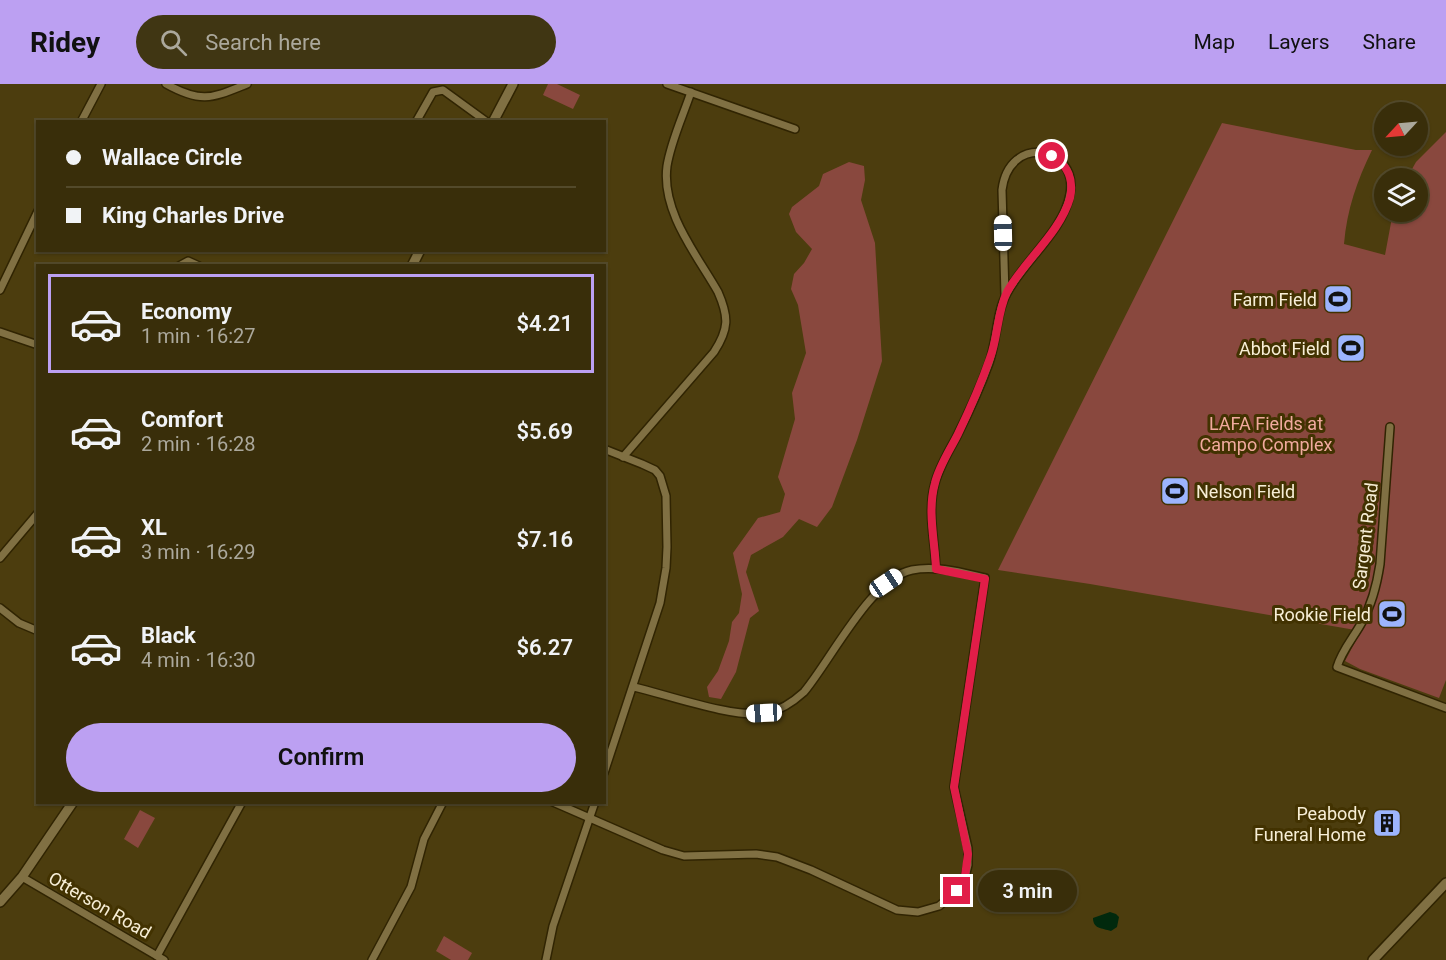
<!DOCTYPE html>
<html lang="en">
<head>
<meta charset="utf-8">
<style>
  :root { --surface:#392e0a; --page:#403613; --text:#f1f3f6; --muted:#aba89c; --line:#534a2b; --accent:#bca0f2 }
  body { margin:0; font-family:Roboto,sans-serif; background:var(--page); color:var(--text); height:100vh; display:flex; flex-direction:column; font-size:22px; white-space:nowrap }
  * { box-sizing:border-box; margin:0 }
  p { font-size:20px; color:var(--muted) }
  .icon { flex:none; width:33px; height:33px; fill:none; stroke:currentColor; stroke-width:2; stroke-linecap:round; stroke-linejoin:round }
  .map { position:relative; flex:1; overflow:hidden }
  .side { position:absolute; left:36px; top:180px; width:570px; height:540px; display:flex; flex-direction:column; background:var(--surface); border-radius:0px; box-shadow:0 2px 4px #0004,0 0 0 2px var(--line) }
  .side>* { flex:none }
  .guide { position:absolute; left:36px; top:36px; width:570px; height:132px; border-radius:0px; box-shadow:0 2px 4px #0004,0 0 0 2px var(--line); display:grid; align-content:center; height:132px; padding:0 30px; background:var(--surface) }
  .needle { width:39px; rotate:244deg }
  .fabs { position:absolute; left:1374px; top:18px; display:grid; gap:12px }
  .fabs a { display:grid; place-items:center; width:54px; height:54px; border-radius:50%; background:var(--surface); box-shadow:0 2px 4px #0004,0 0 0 2px var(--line); font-size:30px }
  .end { position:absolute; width:27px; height:27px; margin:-14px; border:8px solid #e11d48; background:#fff; box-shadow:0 0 0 3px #fff }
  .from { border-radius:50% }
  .bubble { position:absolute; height:42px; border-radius:21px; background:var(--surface); box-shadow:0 2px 4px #0004,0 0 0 2px var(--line); font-size:20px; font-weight:600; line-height:42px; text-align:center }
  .car { position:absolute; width:18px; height:36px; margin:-18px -9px; border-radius:8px; box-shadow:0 0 4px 2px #0007; background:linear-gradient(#fff 24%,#345 0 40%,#fff 0 76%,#345 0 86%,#fff 0) }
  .guide b { display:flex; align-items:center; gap:21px; height:57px; font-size:22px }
  .guide b+b { border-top:2px solid var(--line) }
  .guide i { width:15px; height:15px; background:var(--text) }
  ul { padding:10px 0 0; list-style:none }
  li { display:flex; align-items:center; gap:18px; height:99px; margin:0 12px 9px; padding:0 18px; border:3px solid transparent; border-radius:0px }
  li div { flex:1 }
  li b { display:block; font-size:22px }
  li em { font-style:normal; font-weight:600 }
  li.on { border-color:var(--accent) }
  li>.icon { width:54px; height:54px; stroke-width:1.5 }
  .action { display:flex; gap:12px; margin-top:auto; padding:12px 30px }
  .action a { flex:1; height:69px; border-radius:36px; background:var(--accent); color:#111; font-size:24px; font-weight:600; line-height:69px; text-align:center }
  header { display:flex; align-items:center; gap:36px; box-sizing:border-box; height:84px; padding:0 30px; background:var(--accent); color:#111 }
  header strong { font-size:28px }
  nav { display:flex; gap:33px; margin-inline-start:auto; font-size:21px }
  .search { width:420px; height:54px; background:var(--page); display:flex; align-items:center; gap:15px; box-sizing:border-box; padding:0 21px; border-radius:33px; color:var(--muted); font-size:22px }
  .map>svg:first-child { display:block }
  .green { fill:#89483e }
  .water { fill:#01290d }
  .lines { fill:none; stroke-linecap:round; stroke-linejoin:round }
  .street-casing { stroke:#302402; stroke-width:10 }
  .secondary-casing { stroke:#302402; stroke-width:12 }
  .street { stroke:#807043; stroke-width:7 }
  .secondary { stroke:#807043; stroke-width:9 }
  .route { stroke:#e11d48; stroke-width:8 }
  .labels { text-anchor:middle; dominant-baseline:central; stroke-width:6; stroke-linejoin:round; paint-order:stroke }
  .poi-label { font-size:18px; fill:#f7eed6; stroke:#423201; text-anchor:end }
  .park-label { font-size:18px; fill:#f1aa9e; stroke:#423201 }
  .street-label { font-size:18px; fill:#f7eed6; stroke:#423201 }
</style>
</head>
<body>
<header>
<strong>Ridey</strong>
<div class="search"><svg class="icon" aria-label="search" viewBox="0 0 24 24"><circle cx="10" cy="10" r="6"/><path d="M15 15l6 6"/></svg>Search here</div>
<nav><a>Map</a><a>Layers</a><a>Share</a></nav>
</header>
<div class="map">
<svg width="1446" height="876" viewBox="0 0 1446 876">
  <rect width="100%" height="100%" fill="#4c3d0e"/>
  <!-- green -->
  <g class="green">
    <polygon points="548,0 557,0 580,11 573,25 543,11"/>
    <path d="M1222 39 1356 66H1372C1357 97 1347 125 1344 160L1385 171 1393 128H1418V94H1407L1416 78 1446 48V596L1439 614 1360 585 1345 577 1361 547 1090 500 998 486Z"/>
    <polygon points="849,78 864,82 865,96 861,116 875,159 882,277 857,356 832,423 817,443 799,435 783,453 751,471 746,488 759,527 750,534 736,588 721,615 709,613 707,603 718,587 729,557 732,538 739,529 742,510 733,469 758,434 780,428 785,410 778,393 795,335 792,309 806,269 798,221 791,205 794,190 804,179 812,165 796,148 789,130 792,123 819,102 823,90"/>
    <polygon points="140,726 155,734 138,764 124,755"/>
    <polygon points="444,852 472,869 468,876 451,876 436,867"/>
  </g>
  <!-- water -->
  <path class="water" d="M1110 828 1116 830 1119 833 1117 843 1111 847C1102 844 1093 845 1093 834Z"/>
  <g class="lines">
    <!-- street casing -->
    <g class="street-casing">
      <g id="street">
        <path d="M166 0C202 20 212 14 247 0"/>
        <polyline points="667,0 795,45"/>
        <polyline points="81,38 101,0"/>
        <polyline points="416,38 433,8 443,6 487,38"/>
        <polyline points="179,182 188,177 199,182"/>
        <polyline points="0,206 38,127"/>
        <polyline points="0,248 38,261"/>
        <path d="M1390 343 1380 480C1377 500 1372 520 1362 538 1354 553 1342 566 1337 583L1446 624"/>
        <polyline points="604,365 642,380 655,386 660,392 666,412 667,463 666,484 660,519 604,689"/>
        <path d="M623 373 714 268C729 245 729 233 718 208 697 171 661 128 667 82 671 57 683 32 691 8"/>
        <polyline points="0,474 38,429"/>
        <path d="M936 485C935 457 927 427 935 399 939 384 948 368 956 354 968 330 980 304 989 279 997 257 996 229 1007 209 1024 177 1064 146 1070 110 1079 62 1009 49 1002 106L1005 211"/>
        <polyline points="0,524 19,539 38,547"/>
        <path d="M553 718 663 766 684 772 756 770 777 773 811 786 897 826 918 828 939 822 957 807 965 793 968 781V764L954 703 985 494C963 489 936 481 912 486 871 494 831 576 804 608 793 618 782 626 767 629 735 635 668 611 634 603"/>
        <polyline points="22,793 164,876"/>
        <polyline points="157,872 242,718"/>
        <polyline points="372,876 411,803 424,755 443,718"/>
        <polyline points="546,876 553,842 595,718"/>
      </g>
    </g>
    <!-- secondary casing -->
    <g class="secondary-casing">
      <g id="secondary">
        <polyline points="493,38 513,0"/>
        <polyline points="412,182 420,166"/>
        <polyline points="0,818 22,793 73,718"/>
        <polyline points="1373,876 1446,799"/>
      </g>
    </g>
    <!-- street -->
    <use href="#street" class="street"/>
    <!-- secondary -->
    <use href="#secondary" class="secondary"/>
  </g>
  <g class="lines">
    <!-- route -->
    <path class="route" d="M957 807 965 792 968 770 954 703 985 495 936 485C935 457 927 427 935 399 939 382 950 366 958 350 970 325 981 300 990 274 998 254 997 228 1007 208 1024 177 1060 149 1070 114 1074 96 1068 81 1052 72"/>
  </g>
  <!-- icons -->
  <defs>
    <g id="stadium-square" transform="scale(1.5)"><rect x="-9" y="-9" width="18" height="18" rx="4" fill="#9cb4fd" stroke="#423201"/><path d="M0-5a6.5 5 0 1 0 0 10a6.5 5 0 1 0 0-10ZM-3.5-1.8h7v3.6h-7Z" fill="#111"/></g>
    <g id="building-square" transform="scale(1.5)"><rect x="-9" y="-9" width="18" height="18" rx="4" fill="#9cb4fd" stroke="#423201"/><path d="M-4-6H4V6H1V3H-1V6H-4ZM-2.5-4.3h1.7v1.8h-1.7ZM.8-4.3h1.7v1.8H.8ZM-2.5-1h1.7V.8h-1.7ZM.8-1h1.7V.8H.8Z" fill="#111"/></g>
  </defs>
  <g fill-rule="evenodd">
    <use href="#stadium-square" x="1338" y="215"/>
    <use href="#stadium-square" x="1351" y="264"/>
    <use href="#stadium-square" x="1175" y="407"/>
    <use href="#stadium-square" x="1392" y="530"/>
    <use href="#building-square" x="1387" y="739"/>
  </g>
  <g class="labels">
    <!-- poi labels -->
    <g class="poi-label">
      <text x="1317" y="215">Farm Field</text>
      <text x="1330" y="264">Abbot Field</text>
      <text x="1196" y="407" text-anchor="start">Nelson Field</text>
      <text x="1371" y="530">Rookie Field</text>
      <text x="1366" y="729">Peabody<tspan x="1366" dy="21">Funeral Home</tspan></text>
    </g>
    <!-- park labels -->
    <g class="park-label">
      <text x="1266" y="339">LAFA Fields at<tspan x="1266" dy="21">Campo Complex</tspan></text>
    </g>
    <!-- street labels -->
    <g class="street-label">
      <text transform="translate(1365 452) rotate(-83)">Sargent Road</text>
      <text transform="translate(100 821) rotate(30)">Otterson Road</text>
    </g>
  </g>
</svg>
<div class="fabs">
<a><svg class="needle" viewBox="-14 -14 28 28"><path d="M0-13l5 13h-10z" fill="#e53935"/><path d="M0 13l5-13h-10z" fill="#aba89c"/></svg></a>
<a><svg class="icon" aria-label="layers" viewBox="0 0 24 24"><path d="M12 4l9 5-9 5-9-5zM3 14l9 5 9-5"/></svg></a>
</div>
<i class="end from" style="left:1052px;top:72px"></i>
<i class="end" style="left:957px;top:807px"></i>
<div class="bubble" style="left:978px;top:786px;width:99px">3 min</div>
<i class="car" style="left:1003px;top:149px;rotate:359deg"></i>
<i class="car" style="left:886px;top:499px;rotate:56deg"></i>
<i class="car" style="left:764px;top:629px;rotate:267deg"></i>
<div class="guide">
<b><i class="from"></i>Wallace Circle</b>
<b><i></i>King Charles Drive</b>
</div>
<section class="side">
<ul>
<li class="on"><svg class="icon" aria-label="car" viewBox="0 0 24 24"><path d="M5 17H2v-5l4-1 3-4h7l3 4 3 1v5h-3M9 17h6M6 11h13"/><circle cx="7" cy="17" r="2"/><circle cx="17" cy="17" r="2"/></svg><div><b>Economy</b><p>1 min · 16:27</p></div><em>$4.21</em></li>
<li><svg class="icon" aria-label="car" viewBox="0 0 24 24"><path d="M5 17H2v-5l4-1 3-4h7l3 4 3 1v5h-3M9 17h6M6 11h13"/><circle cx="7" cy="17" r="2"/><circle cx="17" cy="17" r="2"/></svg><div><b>Comfort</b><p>2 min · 16:28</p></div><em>$5.69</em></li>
<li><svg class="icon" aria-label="car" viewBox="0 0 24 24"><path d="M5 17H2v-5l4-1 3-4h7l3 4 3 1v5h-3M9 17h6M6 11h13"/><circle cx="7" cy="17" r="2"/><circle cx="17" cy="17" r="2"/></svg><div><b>XL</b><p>3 min · 16:29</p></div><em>$7.16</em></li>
<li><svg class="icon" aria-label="car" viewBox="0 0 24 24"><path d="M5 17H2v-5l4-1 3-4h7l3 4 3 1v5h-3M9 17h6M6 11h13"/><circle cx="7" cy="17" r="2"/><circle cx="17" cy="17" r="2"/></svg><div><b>Black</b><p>4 min · 16:30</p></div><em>$6.27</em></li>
</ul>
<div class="action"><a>Confirm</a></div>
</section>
</div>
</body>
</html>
